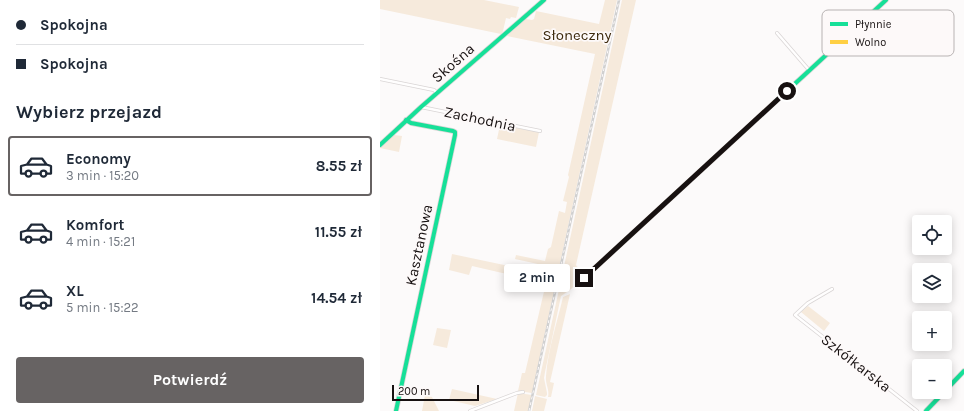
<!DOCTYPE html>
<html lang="pl">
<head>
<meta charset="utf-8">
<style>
  :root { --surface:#fff; --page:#f6f6f7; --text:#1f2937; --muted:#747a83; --line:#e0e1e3; --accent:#676363 }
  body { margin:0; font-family:Karla,sans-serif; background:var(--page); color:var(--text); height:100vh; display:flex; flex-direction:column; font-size:15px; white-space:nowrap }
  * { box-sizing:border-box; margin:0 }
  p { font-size:13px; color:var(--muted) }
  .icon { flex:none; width:22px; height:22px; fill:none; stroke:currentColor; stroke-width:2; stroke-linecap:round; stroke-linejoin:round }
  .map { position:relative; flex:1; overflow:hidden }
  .sheet { display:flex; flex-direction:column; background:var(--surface); width:380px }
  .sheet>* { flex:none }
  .hud { display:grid; align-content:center; height:88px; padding:0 16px; background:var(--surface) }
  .buttons { position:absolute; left:532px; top:215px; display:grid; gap:8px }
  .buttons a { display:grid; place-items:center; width:40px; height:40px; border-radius:4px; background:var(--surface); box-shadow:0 2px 10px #0003; font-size:20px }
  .scale { position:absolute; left:12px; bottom:10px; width:87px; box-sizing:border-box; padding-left:4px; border:2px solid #171111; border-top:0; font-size:11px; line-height:14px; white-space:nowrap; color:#171111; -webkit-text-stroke:3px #fdf9f9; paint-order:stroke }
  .end { position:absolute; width:18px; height:18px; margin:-9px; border:5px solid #171111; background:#fff; box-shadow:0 0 0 2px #fff }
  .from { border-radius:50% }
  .bubble { position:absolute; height:28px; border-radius:4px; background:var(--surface); box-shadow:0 2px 10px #0003; font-size:13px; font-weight:700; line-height:28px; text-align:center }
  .hud b { display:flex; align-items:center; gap:14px; height:38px; font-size:15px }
  .hud b+b { border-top:1px solid var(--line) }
  .hud i { width:10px; height:10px; background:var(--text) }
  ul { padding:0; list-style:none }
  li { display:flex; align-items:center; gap:12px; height:60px; margin:0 8px 6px; padding:0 8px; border:2px solid transparent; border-radius:4px }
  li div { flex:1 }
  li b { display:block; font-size:15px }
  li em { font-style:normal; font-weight:700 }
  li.selected { border-color:var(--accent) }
  li>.icon { width:36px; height:36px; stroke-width:1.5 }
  h2 { padding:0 16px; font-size:18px; line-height:48px }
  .cta { display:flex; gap:8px; margin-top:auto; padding:8px 16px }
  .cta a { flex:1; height:46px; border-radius:4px; background:var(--accent); color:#fff; font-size:16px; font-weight:700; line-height:46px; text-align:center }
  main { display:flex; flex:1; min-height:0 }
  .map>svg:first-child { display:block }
  .green { fill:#f6eadc }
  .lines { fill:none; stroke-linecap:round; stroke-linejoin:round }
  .street-casing { stroke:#d9d5d5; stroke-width:4 }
  .fast-casing { stroke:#d9d5d5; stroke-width:5.5 }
  .slow-casing { stroke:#d9d5d5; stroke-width:5.5 }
  .street { stroke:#fffefe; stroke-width:2.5 }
  .fast { stroke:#16e098; stroke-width:4 }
  .slow { stroke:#ffcf43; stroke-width:4 }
  .rail-casing { stroke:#d0d0d0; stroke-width:2.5 }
  .rail { stroke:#fdf9f9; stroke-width:1; stroke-dasharray:3; stroke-linecap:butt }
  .route { stroke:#171111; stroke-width:5 }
  .labels { text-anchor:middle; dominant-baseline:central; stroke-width:3.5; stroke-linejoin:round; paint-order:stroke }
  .park-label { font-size:15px; fill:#3c290c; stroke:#fdf9f9 }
  .street-label { font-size:15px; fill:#171111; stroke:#fdf9f9 }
  .key { fill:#fdf9f9; stroke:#b8b3b3; stroke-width:1 }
  .key-label { font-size:11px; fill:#171111 }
</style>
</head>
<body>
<main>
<section class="sheet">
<div class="hud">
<b><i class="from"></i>Spokojna</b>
<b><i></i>Spokojna</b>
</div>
<h2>Wybierz przejazd</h2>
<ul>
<li class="selected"><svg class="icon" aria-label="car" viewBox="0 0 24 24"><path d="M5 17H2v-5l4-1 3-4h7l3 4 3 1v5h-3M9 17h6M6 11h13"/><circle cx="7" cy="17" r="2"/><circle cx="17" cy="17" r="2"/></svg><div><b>Economy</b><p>3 min · 15:20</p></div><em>8.55 zł</em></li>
<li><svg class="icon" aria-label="car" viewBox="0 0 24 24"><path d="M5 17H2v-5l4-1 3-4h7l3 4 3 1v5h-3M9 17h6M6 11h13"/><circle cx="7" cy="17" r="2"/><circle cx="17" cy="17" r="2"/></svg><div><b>Komfort</b><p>4 min · 15:21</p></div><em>11.55 zł</em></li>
<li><svg class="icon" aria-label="car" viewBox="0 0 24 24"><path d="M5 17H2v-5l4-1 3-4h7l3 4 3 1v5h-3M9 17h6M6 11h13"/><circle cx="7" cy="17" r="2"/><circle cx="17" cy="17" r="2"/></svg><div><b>XL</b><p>5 min · 15:22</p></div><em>14.54 zł</em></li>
</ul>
<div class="cta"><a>Potwierdź</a></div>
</section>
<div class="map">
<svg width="584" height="411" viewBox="0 0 584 411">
  <rect width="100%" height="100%" fill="#fcfafa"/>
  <!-- green -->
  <g class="green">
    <polygon points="0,0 104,0 139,7 136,18 131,17 130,19 126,18 123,31 121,34 0,9"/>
    <polygon points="225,0 237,0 152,393 138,391 142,373 145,373 166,283 167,266 135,259 136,255 165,261 168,249 171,247 179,211 185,213 187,202 183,201 189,177 188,175 215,54 127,36 146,19 152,20 154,19 156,11 219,24"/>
    <polygon points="242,0 256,0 196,265 204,276 190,290 181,296 165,372 164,378 167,393 167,395 165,397 156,395"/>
    <polygon points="120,125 159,132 156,147 117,139"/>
    <polygon points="14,135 22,136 19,152 0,148"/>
    <polygon points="72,254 138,268 136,276 92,266 89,275 69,270"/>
    <path d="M190 294 170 382 174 383 171 397H168C170 391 165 383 166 376 168 349 177 323 183 297Z"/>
    <polygon points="428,306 450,323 444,331 421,312"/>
    <polygon points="57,328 71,330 67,348 53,345"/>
    <polygon points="72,389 117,399 95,406 69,400"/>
    <polygon points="138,393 152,395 148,411 134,411"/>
    <polygon points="45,395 52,397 59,411 42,411"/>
    <polygon points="155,396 167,399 164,411 152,411"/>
  </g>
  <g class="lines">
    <!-- street casing -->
    <g class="street-casing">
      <g id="street">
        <polyline points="397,33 429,70"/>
        <polyline points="0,79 54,90 57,93"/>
        <polyline points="41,107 160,131"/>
        <polyline points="452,289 428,303 415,315 537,411"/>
        <polyline points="90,411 137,393 143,392"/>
      </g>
    </g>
    <!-- fast casing -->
    <g class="fast-casing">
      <g id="fast">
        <polyline points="395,102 506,0"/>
        <polyline points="0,145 41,107 164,0"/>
        <polyline points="565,391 584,371"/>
        <polyline points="16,411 75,135 75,132 73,131 31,123 26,120"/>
        <polyline points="546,411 564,392"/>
      </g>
    </g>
    <!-- slow casing -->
    <g class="slow-casing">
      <polyline id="slow" points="204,278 395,102"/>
    </g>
    <!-- street -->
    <use href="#street" class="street"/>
    <!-- fast -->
    <use href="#fast" class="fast"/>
    <!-- slow -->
    <use href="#slow" class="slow"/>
    <!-- rail casing -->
    <g class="rail-casing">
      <polyline id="rail" points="149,411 239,0"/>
    </g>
    <!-- rail -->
    <use href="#rail" class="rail"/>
  </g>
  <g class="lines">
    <!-- route -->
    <polyline class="route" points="204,278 407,91"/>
  </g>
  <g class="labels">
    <!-- park labels -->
    <g class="park-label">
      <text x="197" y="35">Słoneczny</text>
    </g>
    <!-- street labels -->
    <g class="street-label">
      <text transform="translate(73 63) rotate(-41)">Skośna</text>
      <text transform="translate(100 119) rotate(12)">Zachodnia</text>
      <text transform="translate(39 245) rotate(-78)">Kasztanowa</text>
      <text transform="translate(476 363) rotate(38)">Szkółkarska</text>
    </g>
  </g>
  <!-- legend -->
  <rect x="442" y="10" width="132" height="46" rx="6" class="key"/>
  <rect x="450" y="22" width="18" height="4" fill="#16e098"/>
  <rect x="450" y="40" width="18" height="4" fill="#ffcf43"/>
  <g class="key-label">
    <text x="475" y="28">Płynnie</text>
    <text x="475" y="46">Wolno</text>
  </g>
</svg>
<div class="buttons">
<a><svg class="icon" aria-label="locate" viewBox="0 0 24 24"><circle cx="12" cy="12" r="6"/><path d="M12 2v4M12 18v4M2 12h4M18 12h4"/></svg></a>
<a><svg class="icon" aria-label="layers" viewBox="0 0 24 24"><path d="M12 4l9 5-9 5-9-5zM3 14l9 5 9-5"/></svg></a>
<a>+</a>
<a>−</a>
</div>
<div class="scale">200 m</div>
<i class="end from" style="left:407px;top:91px"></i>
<i class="end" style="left:204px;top:278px"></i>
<div class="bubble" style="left:124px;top:264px;width:66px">2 min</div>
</div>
</main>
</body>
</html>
